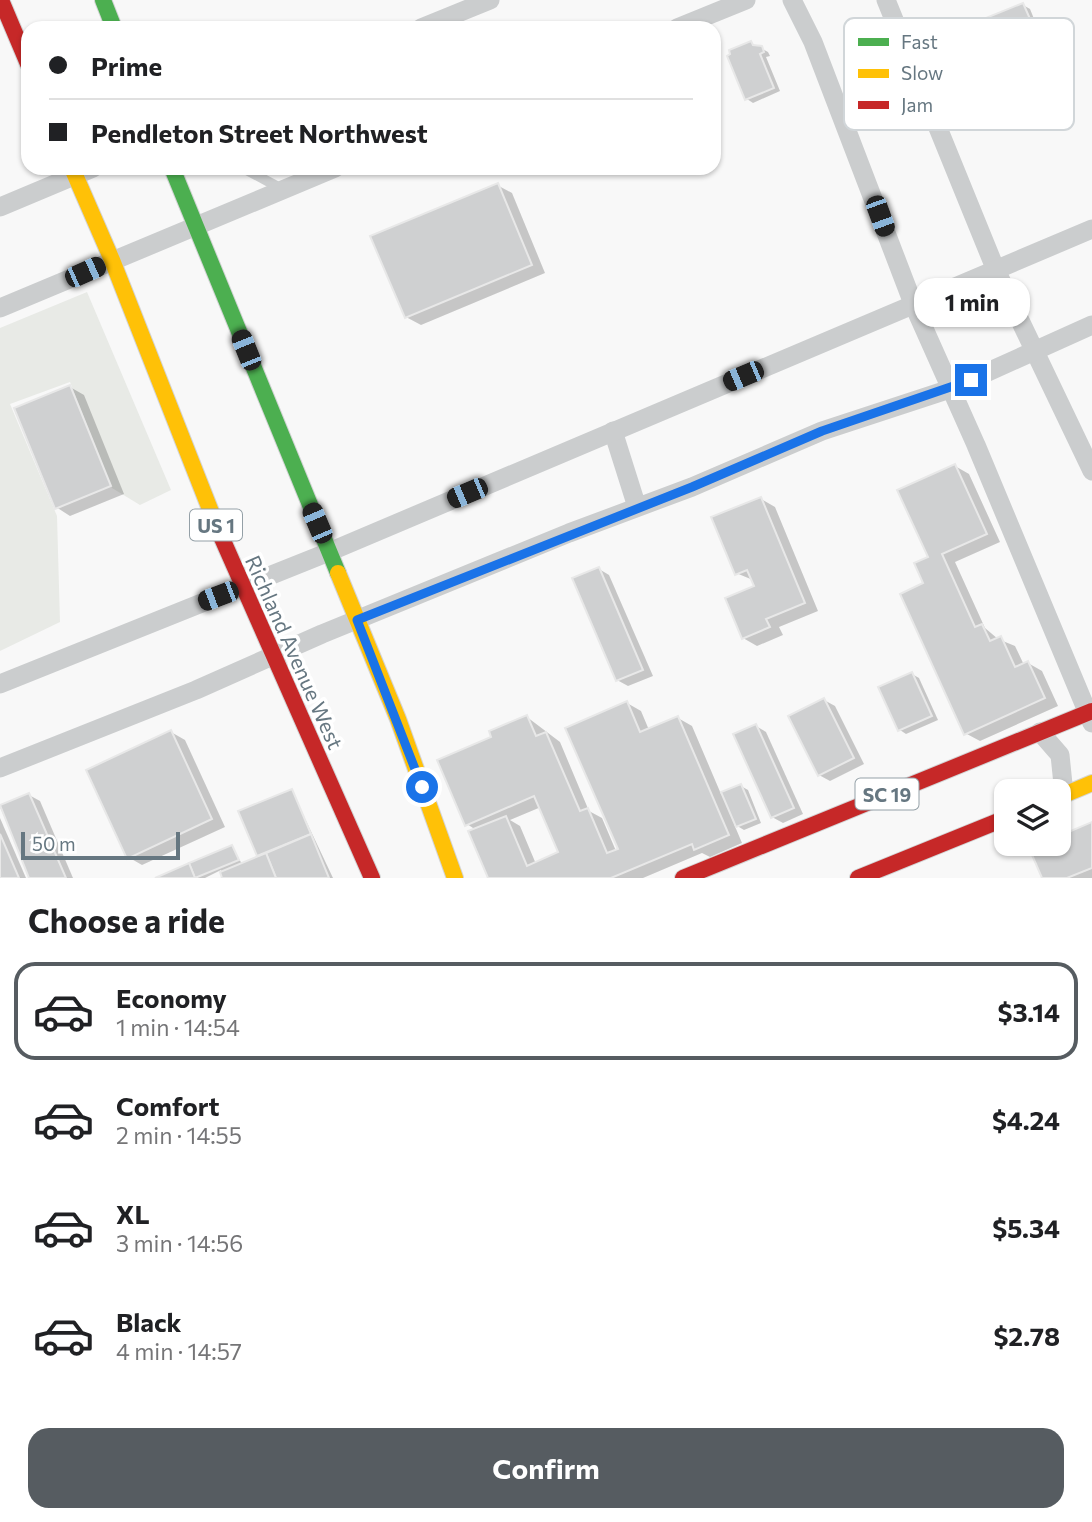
<!DOCTYPE html>
<html lang="en">
<head>
<meta charset="utf-8">
<style>
  :root { --surface:#fff; --page:#f6f6f6; --text:#202124; --muted:#757577; --line:#e0e0e0; --accent:#565c61 }
  body { margin:0; font-family:Commissioner,sans-serif; background:var(--page); color:var(--text); height:100vh; display:flex; flex-direction:column; font-size:26px; white-space:nowrap }
  * { box-sizing:border-box; margin:0 }
  p { font-size:23px; color:var(--muted) }
  .icon { flex:none; width:38px; height:38px; fill:none; stroke:currentColor; stroke-width:2; stroke-linecap:round; stroke-linejoin:round }
  .map { position:relative; height:878px; overflow:hidden }
  .details { display:flex; flex-direction:column; background:var(--surface); flex:1 }
  .details>* { flex:none }
  .hud { position:absolute; left:21px; top:21px; width:700px; height:154px; border-radius:21px; box-shadow:0 2px 5px #0004; display:grid; align-content:center; height:154px; padding:0 28px; background:var(--surface) }
  .fabs { position:absolute; left:994px; top:779px; display:grid; gap:14px }
  .fabs a { display:grid; place-items:center; width:77px; height:77px; border-radius:14px; background:var(--surface); box-shadow:0 2px 5px #0004; font-size:35px }
  .scale { position:absolute; left:21px; bottom:18px; width:159px; box-sizing:border-box; padding-left:7px; border:4px solid #667781; border-top:0; font-size:19px; line-height:24px; white-space:nowrap; color:#667781; -webkit-text-stroke:5px #fff; paint-order:stroke }
  .end { position:absolute; width:32px; height:32px; margin:-16px; border:9px solid #1a73e8; background:#fff; box-shadow:0 0 0 4px #fff }
  .from { border-radius:50% }
  .bubble { position:absolute; height:49px; border-radius:21px; background:var(--surface); box-shadow:0 2px 5px #0004; font-size:23px; font-weight:700; line-height:49px; text-align:center }
  .car { position:absolute; width:21px; height:42px; margin:-21px -10px; border-radius:9px; box-shadow:0 0 5px 2px #0007; background:linear-gradient(#222 24%,#8ab4d8 0 40%,#222 0 76%,#8ab4d8 0 86%,#222 0) }
  .hud b { display:flex; align-items:center; gap:24px; height:66px; font-size:26px }
  .hud b+b { border-top:2px solid var(--line) }
  .hud i { width:18px; height:18px; background:var(--text) }
  ul { padding:0; list-style:none }
  li { display:flex; align-items:center; gap:21px; height:98px; margin:0 14px 10px; padding:0 14px; border:4px solid transparent; border-radius:21px }
  li div { flex:1 }
  li b { display:block; font-size:26px }
  li em { font-style:normal; font-weight:700 }
  li.active { border-color:var(--accent) }
  li>.icon { width:63px; height:63px; stroke-width:1.5 }
  h2 { padding:0 28px; font-size:32px; line-height:84px }
  .cta { display:flex; gap:14px; margin-top:auto; padding:14px 28px }
  .cta a { flex:1; height:80px; border-radius:21px; background:var(--accent); color:#fff; font-size:28px; font-weight:700; line-height:80px; text-align:center }
  .map>svg:first-child { display:block }
  .green { fill:#e8eae6 }
  .shadow { fill:#0003; fill-rule:evenodd }
  .building { fill:#cfd0d1; stroke:#e8e8e8; stroke-width:2 }
  .lines { fill:none; stroke-linecap:round; stroke-linejoin:round }
  .fast-casing { stroke:#d3d4d5; stroke-width:18 }
  .slow-casing { stroke:#d3d4d5; stroke-width:18 }
  .jam-casing { stroke:#d3d4d5; stroke-width:18 }
  .lane { stroke:#cbcdce; stroke-width:10 }
  .street { stroke:#cbcdce; stroke-width:19 }
  .fast { stroke:#4caf50; stroke-width:16 }
  .slow { stroke:#ffc107; stroke-width:16 }
  .jam { stroke:#c62828; stroke-width:16 }
  .route { stroke:#1a73e8; stroke-width:9 }
  .labels { text-anchor:middle; dominant-baseline:central; stroke-width:7; stroke-linejoin:round; paint-order:stroke }
  .shield { fill:#fff; stroke:#94a0a7; stroke-width:2 }
  .shield-label { font-size:19px; font-weight:bold; fill:#667781 }
  .street-label { font-size:21px; fill:#667781; stroke:#fff }
  .key { fill:#fff; stroke:#d1d6d9; stroke-width:2 }
  .key-label { font-size:19px; fill:#667781 }
</style>
</head>
<body>
<div class="map">
<svg width="1092" height="878" viewBox="0 0 1092 878">
  <rect width="100%" height="100%" fill="#f8f8f8"/>
  <!-- green -->
  <polygon class="green" points="87,292 171,490 140,505 112,488 70,382 10,404 57,516 60,622 0,651 0,328"/>
  <!-- shadow -->
  <g class="shadow">
    <polygon points="1023,5 1030,9 1039,31 1023,38 1027,48 993,61 986,57"/>
    <polygon points="751,43 768,52 770,56 766,57 780,91 753,103 747,99"/>
    <polygon points="497,185 512,193 545,273 421,325 406,317"/>
    <polygon points="70,387 84,395 124,494 70,516 56,507"/>
    <polygon points="955,466 969,474 1000,542 955,562 985,628 998,639 1015,646 1024,665 1028,663 1042,671 1058,706 980,741 965,733 926,584"/>
    <polygon points="761,499 775,507 818,611 779,627 783,635 757,646 743,638 756,587 753,580 736,573"/>
    <polygon points="599,569 609,575 653,676 628,686 617,680"/>
    <polygon points="912,674 919,678 938,720 906,734 900,730"/>
    <polygon points="824,700 835,706 864,764 830,781 819,775"/>
    <path d="M627 703 641 711 649 730 678 718 692 726 721 794 741 786 748 790 761 823 744 830 734 824 742 843 710 857 702 853 643 878H490L476 830 467 824 493 738 527 717 560 742 589 811 602 818 616 851 620 850ZM541 807 560 853 536 864 520 826 510 820Z"/>
    <polygon points="756,726 766,732 803,814 783,823 772,817"/>
    <polygon points="171,732 185,740 225,827 142,865 128,857"/>
    <polygon points="292,791 333,878 224,878 221,870 205,878 159,878 232,847 242,864 259,857 240,812"/>
    <polygon points="29,795 40,801 73,878 31,878 0,807"/>
    <polygon points="0,818 26,878 0,878"/>
    <polygon points="1092,824 1092,878 1044,878 1032,849 1045,844 1059,844 1059,838"/>
  </g>
  <!-- building -->
  <g class="building">
    <polygon points="1023,3 1034,28 1017,34 1021,44 985,59 971,24"/>
    <polygon points="751,41 753,45 762,46 764,52 760,54 774,88 745,100 727,56 730,54 729,50"/>
    <polygon points="498,183 532,265 405,318 370,236"/>
    <polygon points="70,385 111,486 55,509 14,408"/>
    <polygon points="955,464 987,534 942,554 975,627 982,624 990,641 1001,636 1015,667 1028,661 1045,698 964,735 900,594 923,583 914,563 928,557 897,490"/>
    <polygon points="761,497 805,603 766,619 770,627 742,639 725,598 754,586 747,570 735,575 711,517"/>
    <polygon points="599,567 643,670 616,681 572,578"/>
    <polygon points="912,672 932,716 898,731 878,687"/>
    <polygon points="824,698 854,758 818,776 788,716"/>
    <polygon points="627,701 640,732 678,716 729,835 694,850 692,844 611,878 488,878 468,831 506,816 527,866 558,852 534,796 465,826 437,760 491,737 489,731 527,715 536,736 546,732 580,811 588,808 607,853 618,849 565,728"/>
    <polygon points="756,724 794,808 771,818 733,734"/>
    <polygon points="171,730 212,819 127,859 86,770"/>
    <polygon points="741,784 756,819 736,827 721,792"/>
    <polygon points="292,789 311,834 257,856 238,811"/>
    <polygon points="29,793 66,878 29,878 0,805"/>
    <polygon points="1092,822 1092,868 1067,878 1042,878 1029,848 1041,844 1059,844 1059,836"/>
    <polygon points="0,834 19,878 0,878"/>
    <polygon points="311,834 329,878 276,878 266,853"/>
    <polygon points="232,845 239,860 195,878 189,863"/>
    <polygon points="266,853 276,878 222,878 220,872"/>
    <polygon points="189,863 195,878 155,878"/>
  </g>
  <g class="lines">
    <!-- fast casing -->
    <g class="fast-casing">
      <g id="fast">
        <polyline points="103,0 114,28"/>
        <polyline points="172,168 338,573"/>
      </g>
    </g>
    <!-- slow casing -->
    <g class="slow-casing">
      <g id="slow">
        <polyline points="72,168 112,260 217,527"/>
        <polyline points="338,573 398,719 455,878"/>
        <polyline points="1059,797 1092,783"/>
      </g>
    </g>
    <!-- jam casing -->
    <g class="jam-casing">
      <g id="jam">
        <polyline points="1,0 28,64"/>
        <polyline points="217,527 372,878"/>
        <polyline points="683,878 1092,711"/>
        <polyline points="858,878 1006,818"/>
      </g>
    </g>
    <!-- lane -->
    <polyline class="lane" points="243,168 282,189"/>
    <!-- street -->
    <g class="street">
      <polyline points="792,0 813,42 914,306 976,445 1092,723"/>
      <polyline points="886,0 995,268 1092,471"/>
      <polyline points="421,28 490,0"/>
      <polyline points="677,28 746,0"/>
      <polyline points="0,207 93,168"/>
      <polyline points="0,308 335,168"/>
      <polyline points="613,431 637,507"/>
      <polyline points="0,684 329,552 1092,229"/>
      <polyline points="1040,732 1060,755 1064,794"/>
      <polyline points="0,768 196,690 322,634 569,533 692,487 822,431 950,389 1092,325"/>
    </g>
    <!-- fast -->
    <use href="#fast" class="fast"/>
    <!-- slow -->
    <use href="#slow" class="slow"/>
    <!-- jam -->
    <use href="#jam" class="jam"/>
  </g>
  <g class="lines">
    <!-- route -->
    <polyline class="route" points="422,787 357,620 692,487 822,431 971,380"/>
  </g>
  <g class="labels">
    <!-- shield labels -->
    <g class="shield">
      <rect x="190" y="509.5" width="52" height="31" rx="5"/>
      <rect x="855.5" y="778.5" width="63" height="31" rx="5"/>
    </g>
    <g class="shield-label">
      <text x="216" y="525">US 1</text>
      <text x="887" y="794">SC 19</text>
    </g>
    <!-- street labels -->
    <g class="street-label">
      <text transform="translate(295 652) rotate(66)">Richland Avenue West</text>
    </g>
  </g>
  <!-- legend -->
  <rect x="844" y="18" width="230" height="112" rx="10" class="key"/>
  <rect x="858" y="38" width="31" height="8" fill="#4caf50"/>
  <rect x="858" y="69" width="31" height="9" fill="#ffc107"/>
  <rect x="858" y="101" width="31" height="8" fill="#c62828"/>
  <g class="key-label">
    <text x="901" y="49">Fast</text>
    <text x="901" y="80">Slow</text>
    <text x="901" y="112">Jam</text>
  </g>
</svg>
<div class="fabs">
<a><svg class="icon" aria-label="layers" viewBox="0 0 24 24"><path d="M12 4l9 5-9 5-9-5zM3 14l9 5 9-5"/></svg></a>
</div>
<div class="scale">50 m</div>
<i class="end from" style="left:422px;top:787px"></i>
<i class="end" style="left:971px;top:380px"></i>
<div class="bubble" style="left:914px;top:278px;width:116px">1 min</div>
<i class="car" style="left:880px;top:216px;rotate:160deg"></i>
<i class="car" style="left:85px;top:272px;rotate:66deg"></i>
<i class="car" style="left:246px;top:350px;rotate:338deg"></i>
<i class="car" style="left:743px;top:376px;rotate:247deg"></i>
<i class="car" style="left:467px;top:493px;rotate:247deg"></i>
<i class="car" style="left:317px;top:523px;rotate:337deg"></i>
<i class="car" style="left:218px;top:596px;rotate:249deg"></i>
<div class="hud">
<b><i class="from"></i>Prime</b>
<b><i></i>Pendleton Street Northwest</b>
</div>
</div>
<section class="details">
<h2>Choose a ride</h2>
<ul>
<li class="active"><svg class="icon" aria-label="car" viewBox="0 0 24 24"><path d="M5 17H2v-5l4-1 3-4h7l3 4 3 1v5h-3M9 17h6M6 11h13"/><circle cx="7" cy="17" r="2"/><circle cx="17" cy="17" r="2"/></svg><div><b>Economy</b><p>1 min · 14:54</p></div><em>$3.14</em></li>
<li><svg class="icon" aria-label="car" viewBox="0 0 24 24"><path d="M5 17H2v-5l4-1 3-4h7l3 4 3 1v5h-3M9 17h6M6 11h13"/><circle cx="7" cy="17" r="2"/><circle cx="17" cy="17" r="2"/></svg><div><b>Comfort</b><p>2 min · 14:55</p></div><em>$4.24</em></li>
<li><svg class="icon" aria-label="car" viewBox="0 0 24 24"><path d="M5 17H2v-5l4-1 3-4h7l3 4 3 1v5h-3M9 17h6M6 11h13"/><circle cx="7" cy="17" r="2"/><circle cx="17" cy="17" r="2"/></svg><div><b>XL</b><p>3 min · 14:56</p></div><em>$5.34</em></li>
<li><svg class="icon" aria-label="car" viewBox="0 0 24 24"><path d="M5 17H2v-5l4-1 3-4h7l3 4 3 1v5h-3M9 17h6M6 11h13"/><circle cx="7" cy="17" r="2"/><circle cx="17" cy="17" r="2"/></svg><div><b>Black</b><p>4 min · 14:57</p></div><em>$2.78</em></li>
</ul>
<div class="cta"><a>Confirm</a></div>
</section>
</body>
</html>
